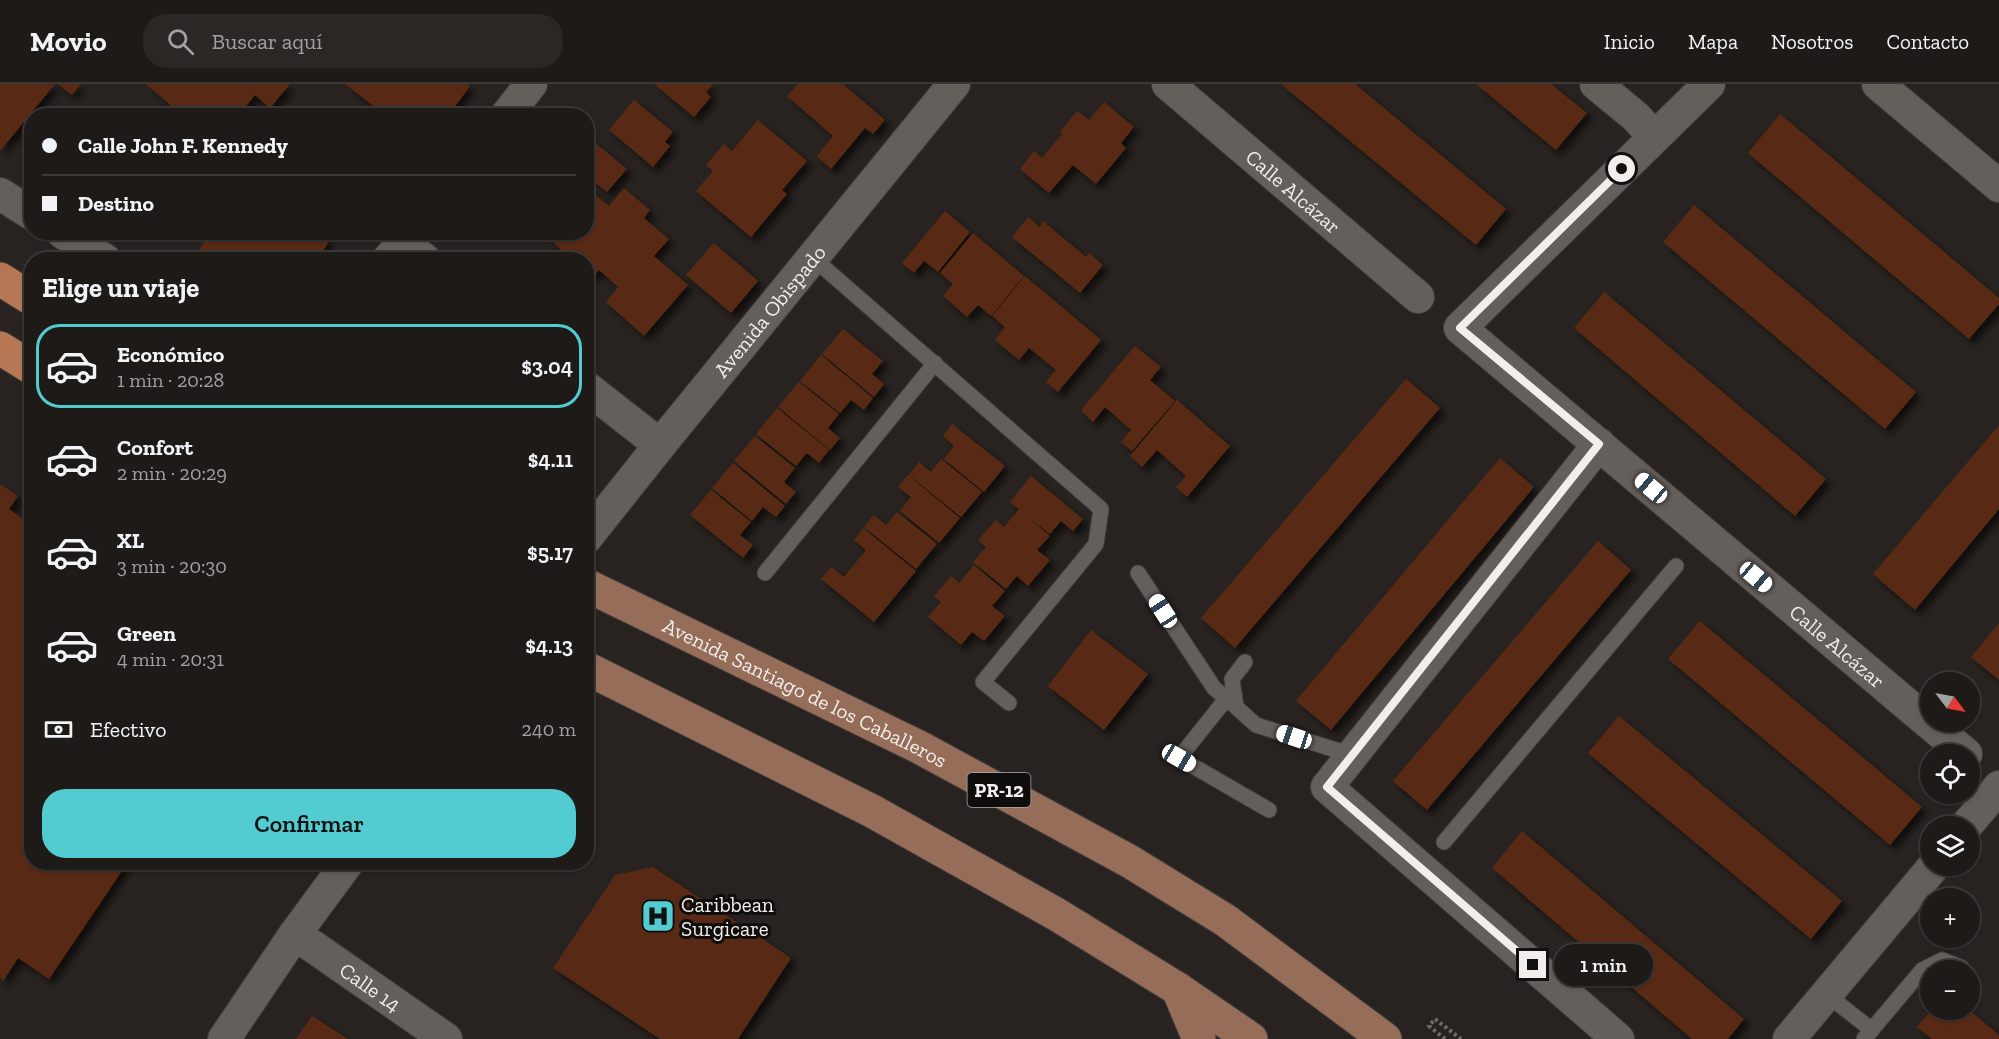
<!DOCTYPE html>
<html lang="es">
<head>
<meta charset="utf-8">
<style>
  :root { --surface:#1e1a18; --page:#2b2725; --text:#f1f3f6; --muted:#a1a1a2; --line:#3c3837; --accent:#52ccd1 }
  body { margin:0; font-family:"Zilla Slab",serif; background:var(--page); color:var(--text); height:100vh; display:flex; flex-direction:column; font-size:22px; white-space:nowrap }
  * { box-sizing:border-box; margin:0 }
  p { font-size:20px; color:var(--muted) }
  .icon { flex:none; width:33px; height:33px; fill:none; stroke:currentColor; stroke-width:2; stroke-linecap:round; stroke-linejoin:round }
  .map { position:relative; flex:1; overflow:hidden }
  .side { position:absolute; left:24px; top:168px; width:570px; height:618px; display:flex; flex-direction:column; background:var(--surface); border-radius:24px; box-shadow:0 2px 4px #0004,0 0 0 2px var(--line) }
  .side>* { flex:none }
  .banner { position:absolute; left:24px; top:24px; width:570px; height:132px; border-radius:24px; box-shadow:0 2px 4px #0004,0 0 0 2px var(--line); display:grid; align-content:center; height:132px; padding:0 18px; background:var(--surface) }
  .needle { width:39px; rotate:122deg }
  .controls { position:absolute; left:1920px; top:588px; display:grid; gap:12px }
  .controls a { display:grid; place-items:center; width:60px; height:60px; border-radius:50%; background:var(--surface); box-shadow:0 2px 4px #0004,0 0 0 2px var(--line); font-size:30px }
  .end { position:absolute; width:27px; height:27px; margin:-14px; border:8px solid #f1eeec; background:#111; box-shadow:0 0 0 3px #111 }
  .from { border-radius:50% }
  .bubble { position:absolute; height:42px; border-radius:21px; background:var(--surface); box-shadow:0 2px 4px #0004,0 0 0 2px var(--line); font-size:20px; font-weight:600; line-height:42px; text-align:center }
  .car { position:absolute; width:18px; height:36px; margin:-18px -9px; border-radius:8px; box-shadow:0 0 4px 2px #0007; background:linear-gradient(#fff 24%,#345 0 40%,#fff 0 76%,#345 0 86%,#fff 0) }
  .banner b { display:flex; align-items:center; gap:21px; height:57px; font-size:22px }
  .banner b+b { border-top:2px solid var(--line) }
  .banner i { width:15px; height:15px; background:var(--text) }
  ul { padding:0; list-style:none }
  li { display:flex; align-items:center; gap:18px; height:84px; margin:0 12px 9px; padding:0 6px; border:3px solid transparent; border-radius:24px }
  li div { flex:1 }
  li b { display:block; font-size:22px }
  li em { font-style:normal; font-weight:600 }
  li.selected { border-color:var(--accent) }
  li>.icon { width:54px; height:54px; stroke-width:1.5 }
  h2 { padding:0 18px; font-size:27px; line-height:72px }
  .pay { display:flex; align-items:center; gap:15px; height:66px; padding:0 18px; font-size:22px }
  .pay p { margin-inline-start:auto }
  .cta { display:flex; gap:12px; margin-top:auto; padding:12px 18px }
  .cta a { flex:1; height:69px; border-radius:24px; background:var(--accent); color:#111; font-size:24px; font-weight:600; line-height:69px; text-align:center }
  header { display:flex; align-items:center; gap:36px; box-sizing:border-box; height:84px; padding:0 30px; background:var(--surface); border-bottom:2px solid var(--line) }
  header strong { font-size:28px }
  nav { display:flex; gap:33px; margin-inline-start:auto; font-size:21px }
  .search { width:420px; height:54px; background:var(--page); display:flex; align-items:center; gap:15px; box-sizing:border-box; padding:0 21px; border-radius:24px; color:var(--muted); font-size:22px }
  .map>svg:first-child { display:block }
  .building { fill:#582c12; filter:url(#shadow) }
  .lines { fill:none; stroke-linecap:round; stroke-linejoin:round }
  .service-casing { stroke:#423e3c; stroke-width:17 }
  .minor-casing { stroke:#423e3c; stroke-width:34 }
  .primary-casing { stroke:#423e3c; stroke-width:35 }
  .motorway-casing { stroke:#423e3c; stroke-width:35 }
  .path { stroke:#6f6b68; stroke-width:4; stroke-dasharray:3 3; stroke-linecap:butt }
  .service { stroke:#655f5c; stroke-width:15 }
  .minor { stroke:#655f5c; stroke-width:32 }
  .primary { stroke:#966d58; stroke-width:33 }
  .motorway { stroke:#b67755; stroke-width:33 }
  .route { stroke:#f1eeec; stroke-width:8 }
  .labels { text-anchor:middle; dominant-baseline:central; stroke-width:6; stroke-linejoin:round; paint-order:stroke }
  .shield { fill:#0f0d0c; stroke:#adaaa9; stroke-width:1.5 }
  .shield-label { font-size:20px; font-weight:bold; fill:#f1eeec }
  .street-label { font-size:21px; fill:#f1eeec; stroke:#0f0d0c }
  .poi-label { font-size:21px; fill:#f1eeec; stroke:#0f0d0c; text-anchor:start }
</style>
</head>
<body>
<header>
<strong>Movio</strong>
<div class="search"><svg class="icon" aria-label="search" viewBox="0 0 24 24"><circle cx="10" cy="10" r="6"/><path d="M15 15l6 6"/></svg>Buscar aquí</div>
<nav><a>Inicio</a><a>Mapa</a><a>Nosotros</a><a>Contacto</a></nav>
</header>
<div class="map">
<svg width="1999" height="955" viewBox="0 0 1999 955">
  <defs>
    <filter id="shadow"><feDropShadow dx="5.5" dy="5.5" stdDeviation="3" flood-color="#0009"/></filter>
  </defs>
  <rect width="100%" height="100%" fill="#282320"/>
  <!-- building -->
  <g class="building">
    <polygon points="0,0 55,0 0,67"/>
    <polygon points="58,0 81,0 72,11"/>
    <polygon points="146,0 290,0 270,24 255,11 238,32 183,32"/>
    <polygon points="345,0 467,0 470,2 448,32 386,32"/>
    <polygon points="654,0 713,0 706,8 711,13 694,33"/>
    <polygon points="798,0 843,0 885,36 873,50 865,44 831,85 817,72 833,52 787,12"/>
    <polygon points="1281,0 1355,0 1506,125 1476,161"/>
    <polygon points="1476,0 1551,0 1587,29 1556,66"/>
    <polygon points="634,16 673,48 665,58 670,62 653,83 609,46"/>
    <polygon points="1104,18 1134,43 1121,59 1126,64 1096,100 1073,81 1049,109 1020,85 1034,67 1042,74 1062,50 1060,48 1077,27 1089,36"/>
    <polygon points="1780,30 1999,214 1999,220 1969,255 1748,69"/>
    <polygon points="758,36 807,77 782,106 787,110 751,153 696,107 713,87 706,81 724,60 732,67"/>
    <polygon points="588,53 627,85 607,108 586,91 586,55"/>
    <polygon points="586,103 609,122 624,104 650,126 644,134 669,155 654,172 688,201 644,252 606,218 618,203 599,186 593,193 586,188 586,176 572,176 552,157 546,148 586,148"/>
    <polygon points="1694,121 1916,308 1885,345 1663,158"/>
    <polygon points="945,127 970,148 938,188 924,177 914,189 902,179"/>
    <polygon points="1028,133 1040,143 1043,137 1086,173 1089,169 1103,181 1080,209 1012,153"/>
    <polygon points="209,148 276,148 284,153 286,148 314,148 329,157 318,176 210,176 198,169"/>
    <polygon points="973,149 1024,192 991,232 978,221 967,233 943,212 953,200 940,189"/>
    <polygon points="714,159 758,197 731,229 686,191"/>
    <polygon points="1025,192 1101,256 1058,308 1046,298 1056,286 1029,264 1019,276 995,256 1005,243 992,232"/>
    <polygon points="1604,208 1826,395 1795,432 1574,244"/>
    <polygon points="843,245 883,277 872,290 884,300 874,313 822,270"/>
    <polygon points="1135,262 1161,283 1150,296 1175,317 1132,367 1121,358 1131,346 1105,323 1093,338 1081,326"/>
    <polygon points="821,271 873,314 864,326 851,316 840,329 800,297"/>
    <polygon points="1406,295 1440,324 1235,564 1201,534"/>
    <polygon points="799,298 839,330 828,344 840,354 830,366 778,323"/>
    <polygon points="1177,316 1230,362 1187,413 1176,403 1186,392 1157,366 1142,383 1130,372"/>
    <polygon points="777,324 829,366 819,379 807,369 796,382 756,350"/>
    <polygon points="952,340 1005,382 984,408 944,375 954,362 943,352"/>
    <polygon points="1999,341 1999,425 1915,526 1873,490"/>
    <polygon points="755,352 795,384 784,398 796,408 786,420 734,377"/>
    <polygon points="1500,374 1534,403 1331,646 1296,617"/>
    <polygon points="941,375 982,408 961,433 909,391 919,378 931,388"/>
    <polygon points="733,379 785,422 776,433 763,423 752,437 712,404"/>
    <polygon points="908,391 960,434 939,459 900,427 911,413 898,403"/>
    <polygon points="1031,392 1083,435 1073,447 1061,437 1050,450 1027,432 1050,452 1037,466 1050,476 1028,502 1017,492 1006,505 973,478 986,463 978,456 996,436 1004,443 1019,425 1010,418"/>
    <polygon points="0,400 18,412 9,425 32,441 32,778 128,778 49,895 18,874 3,897 0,893"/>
    <polygon points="711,406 751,438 740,451 753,461 743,474 690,431"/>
    <polygon points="897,428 937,460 916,485 864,443 874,431 886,441"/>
    <polygon points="863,444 916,487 874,538 821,495 831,483 844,493 866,466 854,456"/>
    <polygon points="1598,457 1631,486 1427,726 1393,697"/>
    <polygon points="974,481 1005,507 992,522 1005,532 984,557 972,548 961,561 928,533 941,518 934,512 951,492 959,499"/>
    <polygon points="1700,537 1922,723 1890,761 1668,575"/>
    <polygon points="1999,539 1999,596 1971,573"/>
    <polygon points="1091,546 1148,590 1104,646 1048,602"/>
    <polygon points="1619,632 1842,817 1811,855 1588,669"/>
    <polygon points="1522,747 1744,935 1728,955 1692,955 1492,784"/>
    <polygon points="653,783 791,874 738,955 660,955 553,884 615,791"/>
    <polygon points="1932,926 1969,926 1999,951 1999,955 1932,955 1917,943"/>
    <polygon points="312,932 348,955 296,955"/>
  </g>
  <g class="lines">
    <!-- service casing -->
    <g class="service-casing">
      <g id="service">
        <polyline points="813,174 1101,425 1096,460 983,598 1009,619"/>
        <polyline points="765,489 935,279"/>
        <polyline points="1138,489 1214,604 1234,621"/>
        <polyline points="1245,578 1232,595 1236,623 1256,641 1352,671"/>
        <polyline points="1226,615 1179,674 1269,726"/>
        <polyline points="1444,758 1676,482"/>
        <polyline points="1826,910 1872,946"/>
        <polyline points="1864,955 1922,886 1942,876 1962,884"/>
      </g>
    </g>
    <!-- minor casing -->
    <g class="minor-casing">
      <g id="minor">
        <path id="s1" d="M1168 0 1418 213"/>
        <polyline points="1596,0 1636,33 1654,53"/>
        <path id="s2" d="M1709 0 1460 244 1966 670"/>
        <polyline points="1878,0 1999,102"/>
        <polyline points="506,32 531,0"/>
        <polyline points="0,110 32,130"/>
        <polyline points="62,148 105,176"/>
        <polyline points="403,158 425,176"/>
        <polyline points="388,176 411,148"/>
        <polyline points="586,303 660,361"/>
        <polyline points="1599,360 1327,703 1618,955"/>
        <path id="s3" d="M586 454 660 361 954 0"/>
        <polyline points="1966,742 1999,703"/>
        <path id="s4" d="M295 850 446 955"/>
        <polyline points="224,955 295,850 348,778"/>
        <polyline points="1789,955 1934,782"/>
      </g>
    </g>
    <!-- primary casing -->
    <g class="primary-casing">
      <g id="primary">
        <path id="s5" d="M586 501 919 663 1129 777 1225 836 1385 955"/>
        <polyline points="586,584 872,727 1056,830 1178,905 1251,955"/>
        <polyline points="1178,905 1199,955"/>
      </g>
    </g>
    <!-- motorway casing -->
    <g class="motorway-casing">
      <g id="motorway">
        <polyline points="0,195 32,215"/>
        <polyline points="0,264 32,284"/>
      </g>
    </g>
    <!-- path -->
    <polyline class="path" points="1445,955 1429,942 1435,935 1461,955"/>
    <!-- service -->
    <use href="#service" class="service"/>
    <!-- minor -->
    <use href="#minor" class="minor"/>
    <!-- primary -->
    <use href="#primary" class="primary"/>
    <!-- motorway -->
    <use href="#motorway" class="motorway"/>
  </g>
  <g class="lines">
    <!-- route -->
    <polyline class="route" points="1533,881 1327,703 1599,360 1460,244 1622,85"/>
  </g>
  <!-- icons -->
  <defs>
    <g id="hospital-square" transform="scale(1.725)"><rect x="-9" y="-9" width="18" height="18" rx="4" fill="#52ccd1" stroke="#0f0d0c"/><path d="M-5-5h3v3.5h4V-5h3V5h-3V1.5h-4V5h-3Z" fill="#111"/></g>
  </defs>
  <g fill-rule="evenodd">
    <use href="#hospital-square" x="658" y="832"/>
  </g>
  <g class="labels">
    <!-- shield labels -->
    <rect class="shield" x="967.5" y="689" width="63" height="34" rx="4.5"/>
    <g class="shield-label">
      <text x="999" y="706">PR-12</text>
    </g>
    <!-- street labels -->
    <g class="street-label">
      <text stroke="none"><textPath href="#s1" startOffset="165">Calle Alcázar</textPath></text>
      <text stroke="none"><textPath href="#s3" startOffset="292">Avenida Obispado</textPath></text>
      <text stroke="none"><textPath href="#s2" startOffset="842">Calle Alcázar</textPath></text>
      <text stroke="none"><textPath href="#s5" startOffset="244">Avenida Santiago de los Caballeros</textPath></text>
      <text stroke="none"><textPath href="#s4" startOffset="92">Calle 14</textPath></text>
    </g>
    <!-- poi labels -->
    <g class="poi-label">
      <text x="681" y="820">Caribbean<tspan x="681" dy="24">Surgicare</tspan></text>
    </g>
  </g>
</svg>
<div class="controls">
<a><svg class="needle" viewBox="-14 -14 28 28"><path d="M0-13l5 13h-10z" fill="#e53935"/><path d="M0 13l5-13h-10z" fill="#a1a1a2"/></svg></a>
<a><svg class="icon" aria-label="locate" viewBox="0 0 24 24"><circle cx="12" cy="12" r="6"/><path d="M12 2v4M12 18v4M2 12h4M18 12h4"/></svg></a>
<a><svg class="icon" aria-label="layers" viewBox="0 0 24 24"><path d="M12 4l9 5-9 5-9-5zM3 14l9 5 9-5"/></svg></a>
<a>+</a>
<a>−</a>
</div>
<i class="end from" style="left:1622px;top:85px"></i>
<i class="end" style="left:1533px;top:881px"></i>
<div class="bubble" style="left:1554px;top:860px;width:99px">1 min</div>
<i class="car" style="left:1651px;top:404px;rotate:310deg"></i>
<i class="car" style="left:1756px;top:493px;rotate:130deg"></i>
<i class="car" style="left:1163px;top:527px;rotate:327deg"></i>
<i class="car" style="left:1294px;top:653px;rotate:288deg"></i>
<i class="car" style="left:1179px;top:674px;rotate:120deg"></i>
<div class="banner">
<b><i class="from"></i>Calle John F. Kennedy</b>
<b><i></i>Destino</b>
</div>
<section class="side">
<h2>Elige un viaje</h2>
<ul>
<li class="selected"><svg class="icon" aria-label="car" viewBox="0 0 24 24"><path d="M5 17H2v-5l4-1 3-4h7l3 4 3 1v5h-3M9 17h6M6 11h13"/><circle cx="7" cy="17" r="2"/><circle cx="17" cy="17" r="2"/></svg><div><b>Económico</b><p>1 min · 20:28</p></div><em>$3.04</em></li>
<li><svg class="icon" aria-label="car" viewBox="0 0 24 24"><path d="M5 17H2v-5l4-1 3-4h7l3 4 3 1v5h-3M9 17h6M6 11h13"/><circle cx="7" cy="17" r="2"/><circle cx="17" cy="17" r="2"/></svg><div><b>Confort</b><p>2 min · 20:29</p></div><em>$4.11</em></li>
<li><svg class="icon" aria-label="car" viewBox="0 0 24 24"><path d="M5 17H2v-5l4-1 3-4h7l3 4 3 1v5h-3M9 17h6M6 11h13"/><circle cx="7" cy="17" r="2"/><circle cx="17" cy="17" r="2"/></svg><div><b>XL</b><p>3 min · 20:30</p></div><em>$5.17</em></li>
<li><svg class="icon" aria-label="car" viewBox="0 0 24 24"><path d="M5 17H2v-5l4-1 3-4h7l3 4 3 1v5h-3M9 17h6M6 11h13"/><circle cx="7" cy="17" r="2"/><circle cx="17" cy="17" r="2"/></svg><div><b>Green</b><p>4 min · 20:31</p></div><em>$4.13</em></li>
</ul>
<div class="pay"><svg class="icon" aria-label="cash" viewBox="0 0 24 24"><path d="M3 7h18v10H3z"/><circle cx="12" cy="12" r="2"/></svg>Efectivo<p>240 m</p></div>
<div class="cta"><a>Confirmar</a></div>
</section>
</div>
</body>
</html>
